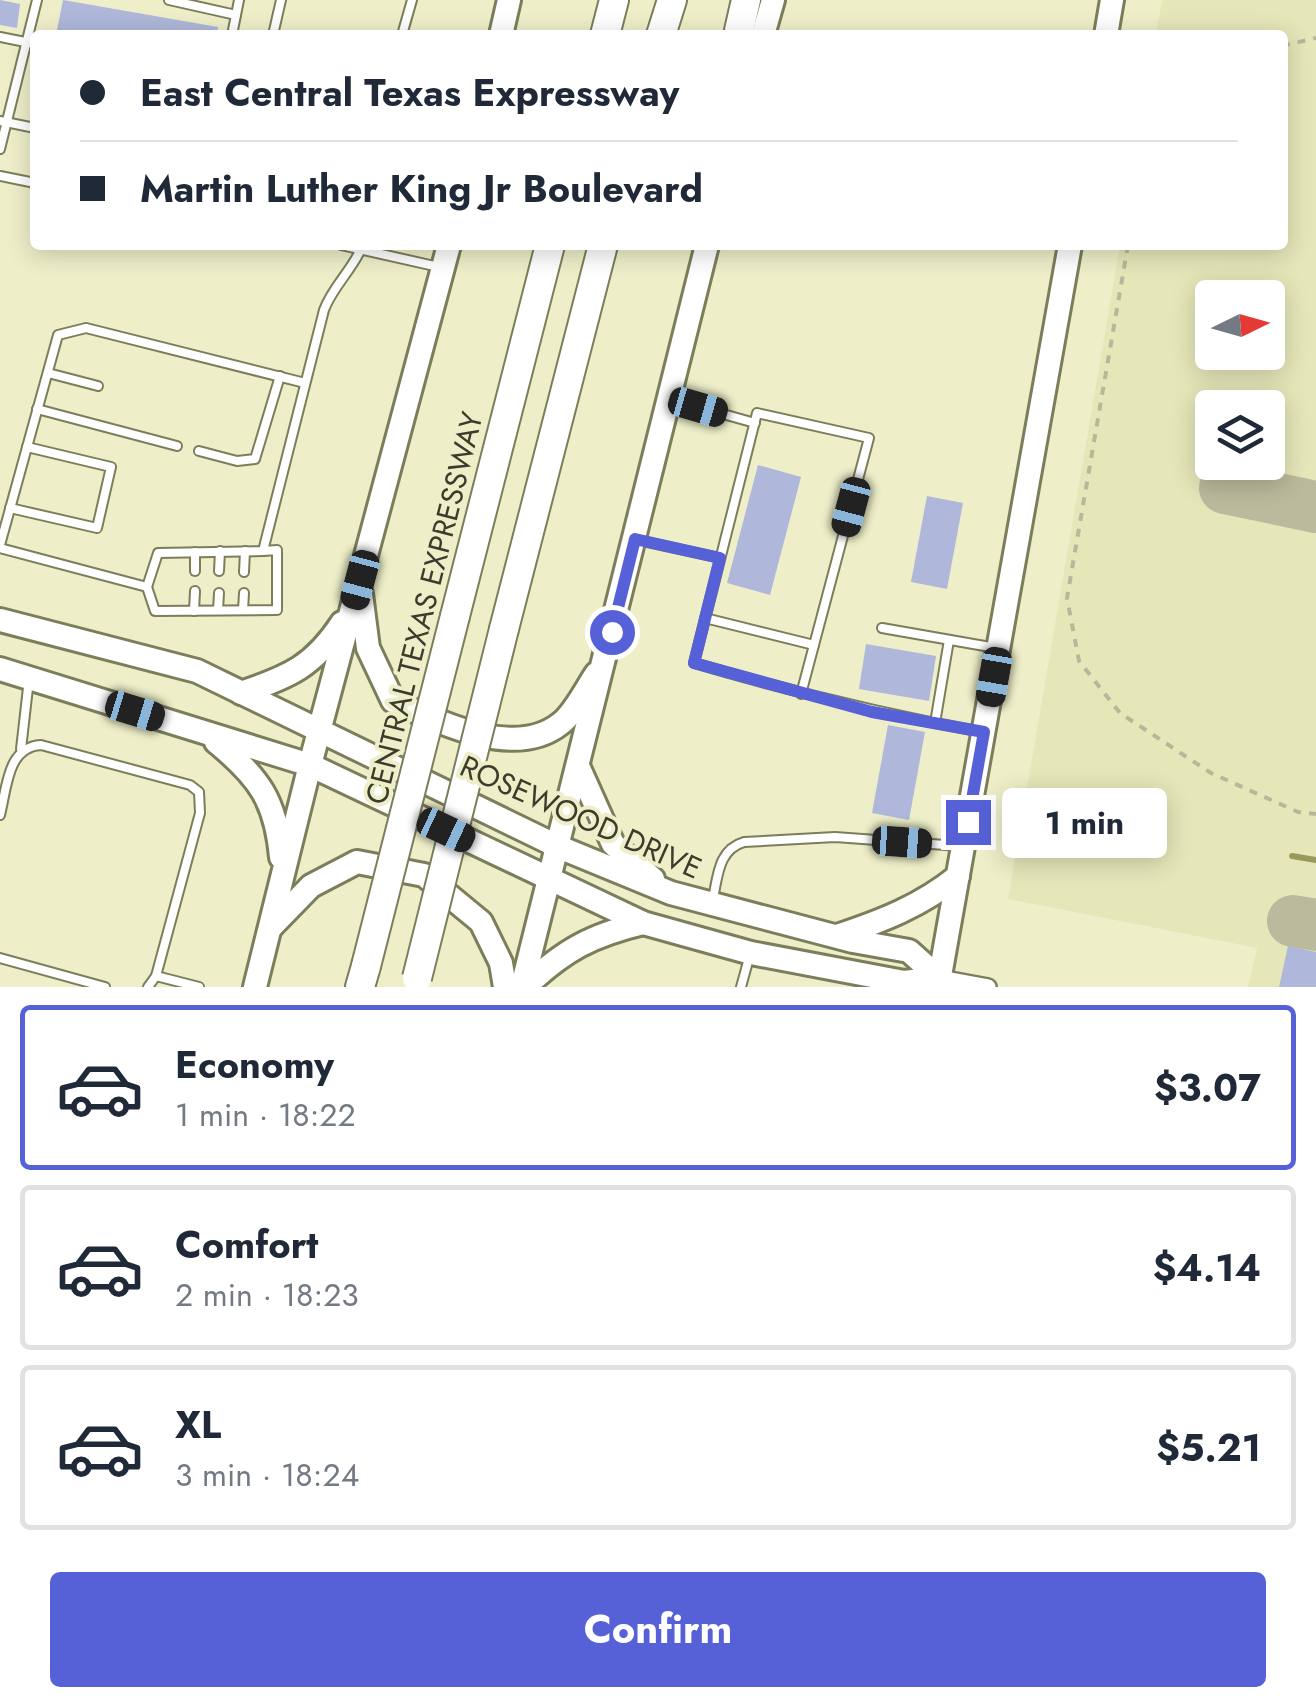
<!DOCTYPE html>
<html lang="en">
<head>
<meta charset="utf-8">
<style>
  :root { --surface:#fff; --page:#f6f6f7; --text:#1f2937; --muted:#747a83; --line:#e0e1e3; --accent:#5661d8 }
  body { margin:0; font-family:Jost,sans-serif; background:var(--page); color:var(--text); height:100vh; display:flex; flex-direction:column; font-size:38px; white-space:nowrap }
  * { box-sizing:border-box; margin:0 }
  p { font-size:32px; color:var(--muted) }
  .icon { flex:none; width:55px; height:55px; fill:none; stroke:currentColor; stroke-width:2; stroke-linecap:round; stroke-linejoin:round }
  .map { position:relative; height:987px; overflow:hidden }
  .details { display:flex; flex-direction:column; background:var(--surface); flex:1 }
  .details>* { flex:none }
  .banner { position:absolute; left:30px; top:30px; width:1258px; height:220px; border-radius:10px; box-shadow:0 5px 25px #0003; display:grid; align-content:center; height:220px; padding:0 50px; background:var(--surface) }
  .needle { width:65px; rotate:85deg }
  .fabs { position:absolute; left:1195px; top:280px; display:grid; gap:20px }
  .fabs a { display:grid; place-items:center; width:90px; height:90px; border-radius:10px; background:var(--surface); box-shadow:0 5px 25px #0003; font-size:50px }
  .end { position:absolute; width:45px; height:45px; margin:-22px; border:12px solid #5661d8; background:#fff; box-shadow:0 0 0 5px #fff }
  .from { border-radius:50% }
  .bubble { position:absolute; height:70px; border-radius:10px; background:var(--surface); box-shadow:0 5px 25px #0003; font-size:32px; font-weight:700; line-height:70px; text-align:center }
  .car { position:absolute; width:30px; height:60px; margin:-30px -15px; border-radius:12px; box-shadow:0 0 8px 2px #0007; background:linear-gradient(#222 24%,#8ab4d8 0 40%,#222 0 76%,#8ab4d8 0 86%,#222 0) }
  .banner b { display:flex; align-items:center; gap:35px; height:95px; font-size:38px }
  .banner b+b { border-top:2px solid var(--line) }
  .banner i { width:25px; height:25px; background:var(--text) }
  ul { padding:18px 0 0; list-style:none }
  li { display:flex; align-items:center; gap:30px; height:165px; margin:0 20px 15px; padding:0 30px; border:5px solid var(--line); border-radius:10px }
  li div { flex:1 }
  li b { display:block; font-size:38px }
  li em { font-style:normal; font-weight:700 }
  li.active { border-color:var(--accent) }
  li>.icon { width:90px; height:90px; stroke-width:1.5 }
  .cta { display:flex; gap:20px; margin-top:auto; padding:20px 50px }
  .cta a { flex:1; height:115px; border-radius:10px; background:var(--accent); color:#fff; font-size:40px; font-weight:700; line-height:115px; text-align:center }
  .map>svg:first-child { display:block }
  .built { fill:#e5e7b9; fill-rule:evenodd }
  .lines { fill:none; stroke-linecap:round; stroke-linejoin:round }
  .stream { stroke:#98995d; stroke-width:6 }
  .taxiway { stroke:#baba9c; stroke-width:52 }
  .building { fill:#afb7da }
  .lane-casing { stroke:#7c7d5b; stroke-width:12 }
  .street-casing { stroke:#7c7d5b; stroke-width:20 }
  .secondary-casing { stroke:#7c7d5b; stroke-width:28 }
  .highway-casing { stroke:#7c7d5b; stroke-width:32 }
  .path { stroke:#b7b899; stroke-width:4; stroke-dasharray:8 8; stroke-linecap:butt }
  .lane { stroke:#fff; stroke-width:8 }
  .street { stroke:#fff; stroke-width:15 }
  .secondary { stroke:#fff; stroke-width:22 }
  .highway { stroke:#fff; stroke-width:28 }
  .highway-bridge-casing { stroke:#7c7d5b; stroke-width:32; stroke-linecap:butt }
  .highway-bridge { stroke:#fff; stroke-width:28 }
  .route { stroke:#5661d8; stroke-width:12 }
  .labels { text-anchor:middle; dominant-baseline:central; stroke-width:8; stroke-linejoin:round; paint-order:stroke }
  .street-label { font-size:30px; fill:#3c3c2d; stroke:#eeefc9 }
</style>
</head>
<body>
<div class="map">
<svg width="1316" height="987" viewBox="0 0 1316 987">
  <rect width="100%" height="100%" fill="#eeefc9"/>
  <!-- built -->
  <path class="built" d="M1162 0H1316V987H1248L1257 948 1008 899 1120 245H1282V35H1156ZM1212 298H1268V352H1212ZM1212 408H1268V462H1212Z"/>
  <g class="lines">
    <!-- stream -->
    <polyline class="stream" points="1292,856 1316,860"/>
    <!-- taxiway -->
    <g class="taxiway">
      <polyline points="1225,488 1316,507"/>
      <polyline points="1293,921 1316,925"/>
    </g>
  </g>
  <!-- building -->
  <g class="building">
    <polygon points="0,0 20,4 17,28 0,25"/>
    <polygon points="63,0 218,27 217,35 56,35"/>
    <polygon points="758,465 801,477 770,595 727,583"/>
    <polygon points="927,496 963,503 947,589 911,582"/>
    <polygon points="866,644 936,656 929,701 859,689"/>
    <polygon points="888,725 925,732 909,820 872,813"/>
    <polygon points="1288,946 1316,952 1316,987 1279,987"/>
  </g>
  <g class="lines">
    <!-- lane casing -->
    <g class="lane-casing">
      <g id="lane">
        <polyline points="169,0 236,15"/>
        <polyline points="232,35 239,0"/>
        <polyline points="273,35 281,0"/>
        <polyline points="402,35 412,0"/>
        <polyline points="0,37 35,44"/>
        <polyline points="0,121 35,128"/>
        <polyline points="0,149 37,0"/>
        <polyline points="0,176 35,183"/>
        <polyline points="341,245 439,267"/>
        <polyline points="48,373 98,386"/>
        <polyline points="673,400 755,423"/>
        <polyline points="37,409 177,446"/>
        <polyline points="199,451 237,461 255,459 280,376"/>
        <polyline points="10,508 97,528 111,467 27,447"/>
        <polyline points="637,540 720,558"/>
        <polyline points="0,545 58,335 86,328 305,383"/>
        <path d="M0 548 147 587 158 553 263 551 324 310C332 288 351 271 361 249"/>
        <polyline points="195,571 195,552"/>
        <polyline points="219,571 220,551"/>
        <polyline points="244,572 245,551"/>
        <polyline points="147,587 155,611 277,610 277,550 263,551"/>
        <polyline points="218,610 219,593"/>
        <polyline points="243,610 244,593"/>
        <polyline points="194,611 195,591"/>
        <polyline points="705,618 814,645"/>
        <polyline points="882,628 996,648"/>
        <path d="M801 694 869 438 757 413 694 663C789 691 884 714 982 732"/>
        <polyline points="935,723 949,640"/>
        <polyline points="21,749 29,679"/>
        <path d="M0 815C7 788 7 747 41 745L190 785 199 792 200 813 156 976 148 987"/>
        <path d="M712 903C718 878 717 850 744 842L835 837 959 846"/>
        <polyline points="0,958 105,987"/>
        <polyline points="156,976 199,987"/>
        <polyline points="741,987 749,958"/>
      </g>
    </g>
    <!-- street casing -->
    <g class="street-casing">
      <polyline id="street" points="939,978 988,987"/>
    </g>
    <!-- secondary casing -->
    <g class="secondary-casing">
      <g id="secondary">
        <polyline points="501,35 509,0"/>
        <polyline points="763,35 773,0"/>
        <polyline points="1106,35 1112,0"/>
        <path d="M361 594 368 648 393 701C439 722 514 760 560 724 574 714 586 689 596 674"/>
        <polyline points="0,620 197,671 559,847 671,893 853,941 909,951 939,978"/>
        <polyline points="0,669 310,765 643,923 751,953 904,982 939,978"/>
        <path d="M241 693C289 677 314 666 342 623"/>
        <path d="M216 742C259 777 276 801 281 857"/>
        <polyline points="578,766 613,844 653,879"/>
        <polyline points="271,927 311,886 357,862 424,875 481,922 501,963 505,987"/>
        <path d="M837 936C882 921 921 906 958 876"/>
        <polyline points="255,987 310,765 449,245"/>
        <polyline points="522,987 707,245"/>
        <path d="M525 987C564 950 592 935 643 923"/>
        <polyline points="938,987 1070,245"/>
      </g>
    </g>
    <!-- highway casing -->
    <g class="highway-casing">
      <g id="highway">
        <polyline points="605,35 614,0"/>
        <polyline points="661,35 672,0"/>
        <polyline points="738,35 746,0"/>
        <polyline points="455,616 550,245"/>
        <polyline points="504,629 603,245"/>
        <polyline points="360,987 366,966"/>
      </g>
    </g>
    <!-- path -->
    <g class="path">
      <polyline points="1282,46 1316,38"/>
      <polyline points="1128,245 1067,598 1079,661 1120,713 1211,773 1298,812 1316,814"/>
    </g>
    <!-- lane -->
    <use href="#lane" class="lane"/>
    <!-- street -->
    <use href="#street" class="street"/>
    <!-- secondary -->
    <use href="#secondary" class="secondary"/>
    <!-- highway -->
    <use href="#highway" class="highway"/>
    <!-- highway-bridge casing -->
    <g class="highway-bridge-casing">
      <g id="highway-bridge">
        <polyline points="366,966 455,616"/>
        <polyline points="417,978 504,629"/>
      </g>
    </g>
    <!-- highway-bridge -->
    <use href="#highway-bridge" class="highway-bridge"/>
  </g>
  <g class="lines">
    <!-- route -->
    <polyline class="route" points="612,632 635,539 720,558 694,663 872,712 984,732 968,822"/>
  </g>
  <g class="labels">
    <!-- street labels -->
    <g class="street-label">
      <text transform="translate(424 608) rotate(-76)">CENTRAL TEXAS EXPRESSWAY</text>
      <text transform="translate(581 817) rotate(24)">ROSEWOOD DRIVE</text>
    </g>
  </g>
</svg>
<div class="fabs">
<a><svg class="needle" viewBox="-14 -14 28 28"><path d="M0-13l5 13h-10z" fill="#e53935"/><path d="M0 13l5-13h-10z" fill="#747a83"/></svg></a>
<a><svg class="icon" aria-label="layers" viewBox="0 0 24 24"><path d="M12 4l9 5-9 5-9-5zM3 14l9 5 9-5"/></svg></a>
</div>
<i class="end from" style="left:612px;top:632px"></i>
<i class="end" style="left:968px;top:822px"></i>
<div class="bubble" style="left:1002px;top:788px;width:165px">1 min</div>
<i class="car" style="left:698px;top:407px;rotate:106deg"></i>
<i class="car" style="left:851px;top:507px;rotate:195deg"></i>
<i class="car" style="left:360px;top:580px;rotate:195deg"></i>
<i class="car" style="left:994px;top:677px;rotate:190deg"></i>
<i class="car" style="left:135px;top:711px;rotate:107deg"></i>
<i class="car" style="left:446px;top:830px;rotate:115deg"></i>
<i class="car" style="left:902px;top:842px;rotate:94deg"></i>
<div class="banner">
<b><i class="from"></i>East Central Texas Expressway</b>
<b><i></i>Martin Luther King Jr Boulevard</b>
</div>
</div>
<section class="details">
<ul>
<li class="active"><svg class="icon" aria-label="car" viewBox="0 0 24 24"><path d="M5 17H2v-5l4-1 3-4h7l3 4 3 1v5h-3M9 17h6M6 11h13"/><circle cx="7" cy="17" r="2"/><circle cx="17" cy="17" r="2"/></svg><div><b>Economy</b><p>1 min · 18:22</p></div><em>$3.07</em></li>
<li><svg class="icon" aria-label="car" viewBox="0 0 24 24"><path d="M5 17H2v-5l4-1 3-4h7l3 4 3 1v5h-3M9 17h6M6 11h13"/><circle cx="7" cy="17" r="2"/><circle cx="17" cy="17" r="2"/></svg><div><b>Comfort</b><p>2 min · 18:23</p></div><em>$4.14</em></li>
<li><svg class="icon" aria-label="car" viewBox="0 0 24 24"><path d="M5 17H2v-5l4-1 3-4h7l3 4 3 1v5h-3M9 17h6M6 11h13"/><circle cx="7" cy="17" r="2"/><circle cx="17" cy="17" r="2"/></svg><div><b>XL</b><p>3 min · 18:24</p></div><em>$5.21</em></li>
</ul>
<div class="cta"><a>Confirm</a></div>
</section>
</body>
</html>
